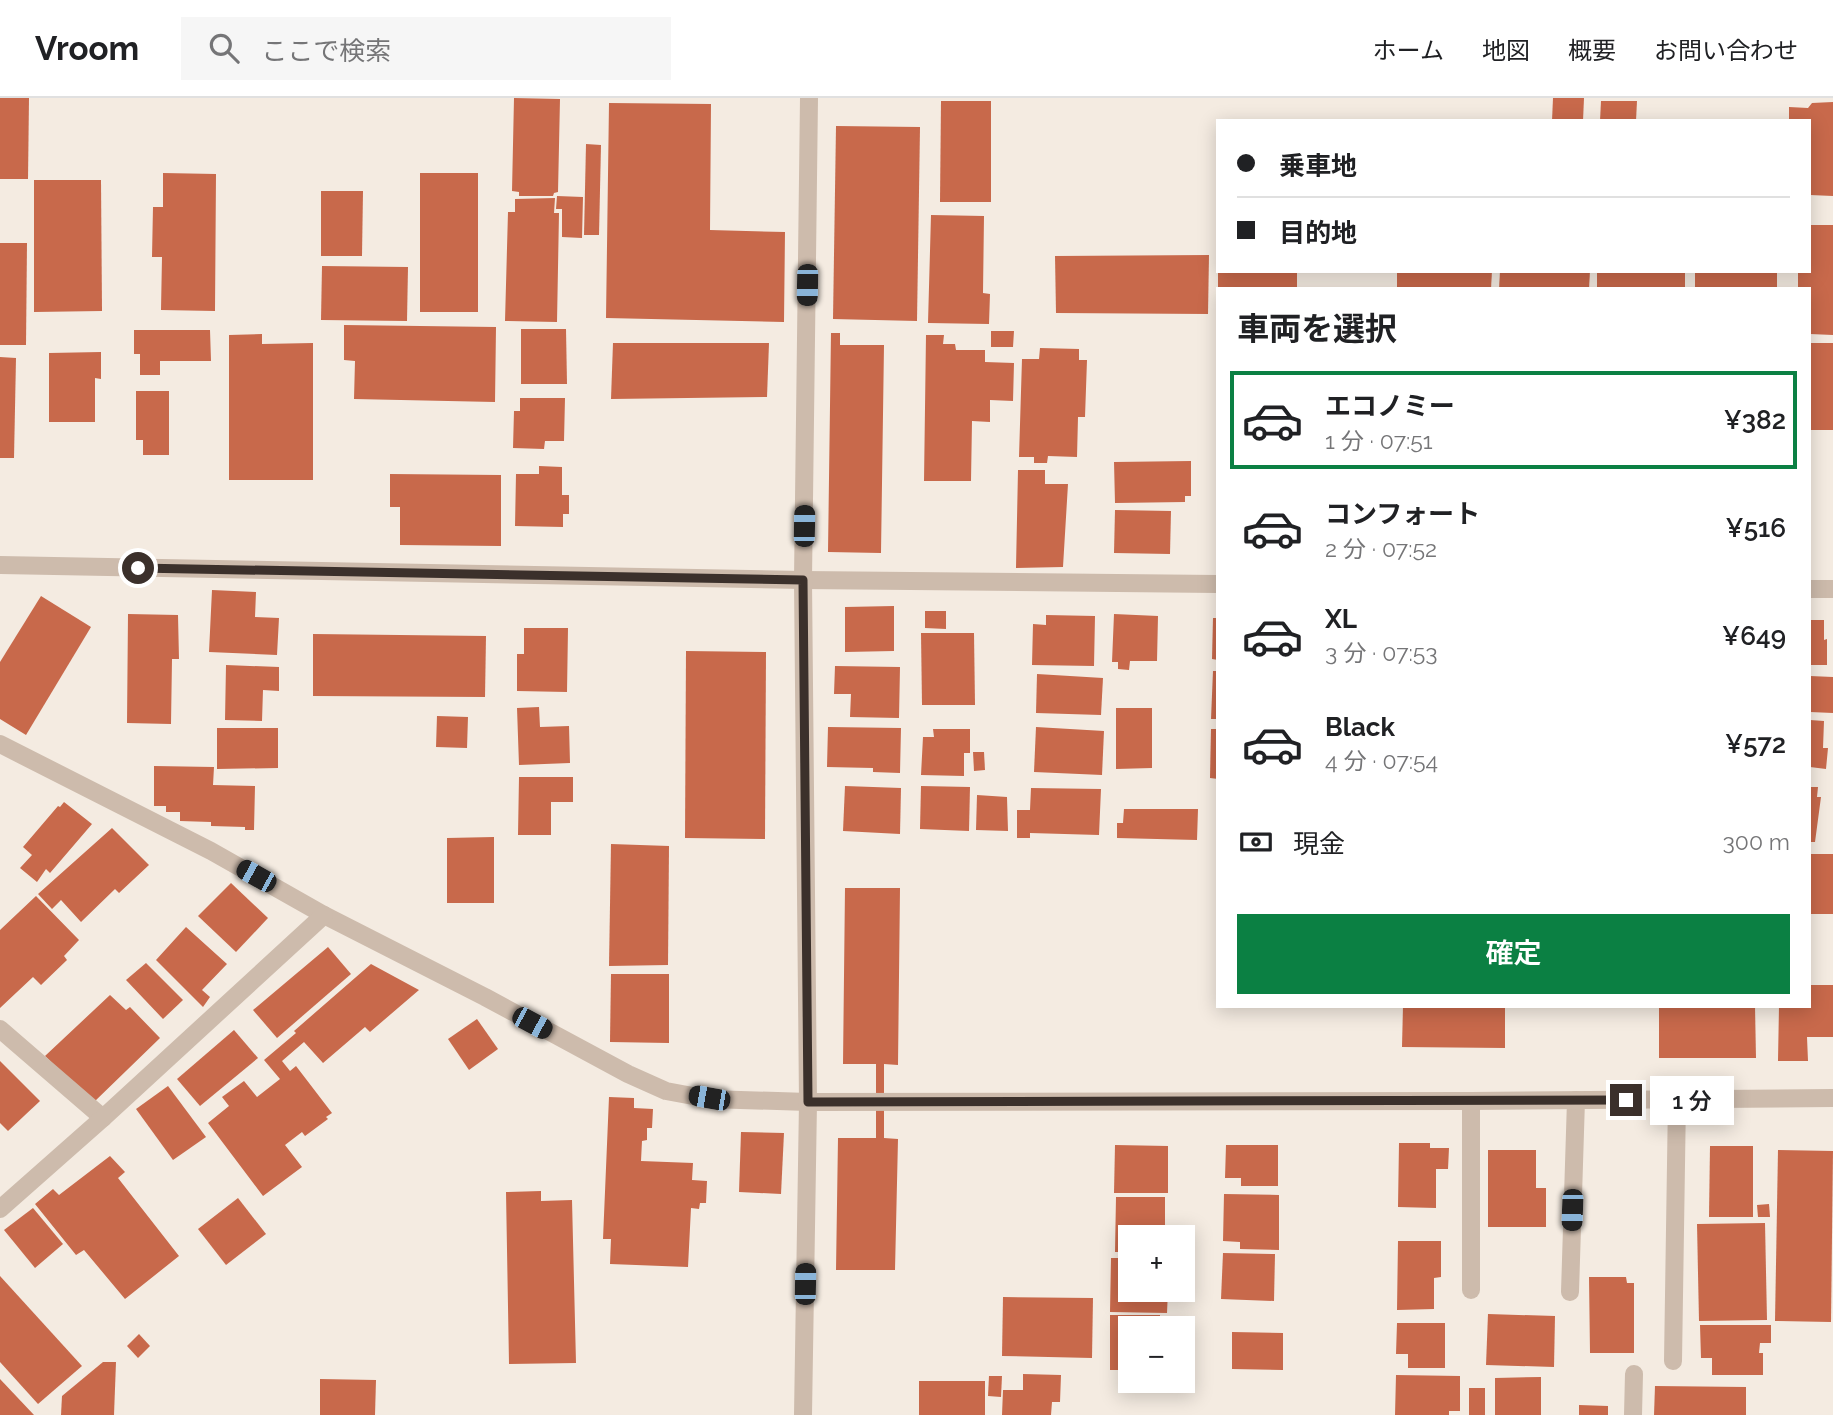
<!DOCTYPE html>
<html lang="ja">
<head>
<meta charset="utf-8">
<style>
  :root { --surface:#fff; --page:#f6f6f6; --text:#202124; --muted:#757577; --line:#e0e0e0; --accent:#0b8043 }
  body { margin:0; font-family:Raleway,"Noto Sans JP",sans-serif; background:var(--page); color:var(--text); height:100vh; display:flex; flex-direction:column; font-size:26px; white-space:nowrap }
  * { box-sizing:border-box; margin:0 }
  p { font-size:23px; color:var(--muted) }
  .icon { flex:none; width:38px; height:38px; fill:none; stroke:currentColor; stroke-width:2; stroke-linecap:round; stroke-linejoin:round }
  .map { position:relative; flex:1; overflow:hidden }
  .sheet { position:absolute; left:1216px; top:189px; width:595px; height:721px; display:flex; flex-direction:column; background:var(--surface); border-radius:0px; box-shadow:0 4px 18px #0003 }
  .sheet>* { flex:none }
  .top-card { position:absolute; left:1216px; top:21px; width:595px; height:154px; border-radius:0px; box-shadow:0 4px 18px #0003; display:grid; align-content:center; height:154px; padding:0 21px; background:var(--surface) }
  .controls { position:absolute; left:1118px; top:1127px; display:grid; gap:14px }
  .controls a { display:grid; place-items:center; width:77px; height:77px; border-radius:0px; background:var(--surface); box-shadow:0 4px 18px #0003; font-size:35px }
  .end { position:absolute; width:32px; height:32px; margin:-16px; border:9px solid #3b302b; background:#fff; box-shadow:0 0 0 4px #fff }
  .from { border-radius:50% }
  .bubble { position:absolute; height:49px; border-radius:0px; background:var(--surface); box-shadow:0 4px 18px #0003; font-size:23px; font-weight:600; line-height:49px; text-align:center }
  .car { position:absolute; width:21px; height:42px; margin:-21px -10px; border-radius:9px; box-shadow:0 0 5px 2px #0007; background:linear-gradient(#222 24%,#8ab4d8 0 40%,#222 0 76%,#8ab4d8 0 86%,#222 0) }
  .top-card b { display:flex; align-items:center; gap:24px; height:66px; font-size:26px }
  .top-card b+b { border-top:2px solid var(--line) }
  .top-card i { width:18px; height:18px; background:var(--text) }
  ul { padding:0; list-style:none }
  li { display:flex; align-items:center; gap:21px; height:98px; margin:0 14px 10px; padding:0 7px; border:4px solid transparent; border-radius:0px }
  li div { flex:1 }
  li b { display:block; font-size:26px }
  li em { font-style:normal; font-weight:600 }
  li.on { border-color:var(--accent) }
  li>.icon { width:63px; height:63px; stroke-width:1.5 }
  h2 { padding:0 21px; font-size:32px; line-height:84px }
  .pay { display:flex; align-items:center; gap:18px; height:77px; padding:0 21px; font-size:26px }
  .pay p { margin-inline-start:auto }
  .primary-button { display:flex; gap:14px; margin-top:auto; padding:14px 21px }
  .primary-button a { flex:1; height:80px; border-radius:0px; background:var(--accent); color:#fff; font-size:28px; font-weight:600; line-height:80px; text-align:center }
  header { display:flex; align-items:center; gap:42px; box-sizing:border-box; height:98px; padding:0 35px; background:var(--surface); border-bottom:2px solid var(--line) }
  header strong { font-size:33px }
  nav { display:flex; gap:38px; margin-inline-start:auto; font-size:24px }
  .search { width:490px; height:63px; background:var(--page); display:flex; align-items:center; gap:18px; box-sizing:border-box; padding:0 24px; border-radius:0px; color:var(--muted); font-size:26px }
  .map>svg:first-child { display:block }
  .building { fill:#c8694b }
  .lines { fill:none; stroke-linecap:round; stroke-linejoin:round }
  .service { stroke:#cdbbac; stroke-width:18 }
  .minor { stroke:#cdbbac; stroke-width:18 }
  .route { stroke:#3b302b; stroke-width:9 }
</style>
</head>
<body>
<header>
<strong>Vroom</strong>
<div class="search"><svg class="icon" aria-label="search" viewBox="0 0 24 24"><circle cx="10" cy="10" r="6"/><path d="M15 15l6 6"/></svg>ここで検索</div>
<nav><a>ホーム</a><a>地図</a><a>概要</a><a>お問い合わせ</a></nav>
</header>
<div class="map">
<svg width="1833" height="1317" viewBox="0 0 1833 1317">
  <rect width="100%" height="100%" fill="#f4ebe1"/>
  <!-- building -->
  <g class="building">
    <polygon points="0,0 29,0 28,81 0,81"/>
    <polygon points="514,0 560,1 558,94 554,95 553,98 519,98 519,94 512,93"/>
    <polygon points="1553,0 1584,0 1583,23 1552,23"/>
    <polygon points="941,3 991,3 991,104 940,104"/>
    <polygon points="1601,3 1637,3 1636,23 1600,23"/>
    <polygon points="1833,4 1833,98 1810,97 1810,23 1789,23 1789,9 1808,10 1812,5"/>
    <polygon points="609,5 711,6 710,132 785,134 784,224 606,220"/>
    <polygon points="836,28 920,29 917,223 833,221"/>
    <polygon points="586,46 601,47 599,137 584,137"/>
    <polygon points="163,75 216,76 215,213 161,212 162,159 152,159 153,109 163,109"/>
    <rect x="420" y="75" width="58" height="139"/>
    <polygon points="34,82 101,82 102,213 34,214"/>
    <polygon points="321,93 363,93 362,158 321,158"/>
    <polygon points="557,98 583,99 582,140 562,139 562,111 556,111"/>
    <polygon points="555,100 554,115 559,115 557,224 505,223 508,114 515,114 515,101"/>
    <polygon points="931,117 984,118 983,195 990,196 989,226 928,225"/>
    <polygon points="1810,127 1833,127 1833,237 1810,236 1810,191 1798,191 1798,173 1810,173"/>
    <polygon points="0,145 27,145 26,247 0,247"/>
    <polygon points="1209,157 1208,216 1056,215 1055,158"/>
    <polygon points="322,168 408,169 407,223 321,222"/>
    <rect x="1218" y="173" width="79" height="18"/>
    <polygon points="1397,173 1492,173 1491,191 1397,191"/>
    <polygon points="1500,173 1590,173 1589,191 1499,191"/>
    <rect x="1597" y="173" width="88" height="18"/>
    <rect x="1695" y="173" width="82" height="18"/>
    <polygon points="344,227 496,229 495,304 354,301 355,263 344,262"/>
    <polygon points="521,231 566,231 567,286 521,286"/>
    <polygon points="134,232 210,232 211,263 160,263 160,277 140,277 140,256 134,256"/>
    <polygon points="991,233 1014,233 1013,249 991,249"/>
    <polygon points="831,235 840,235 840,247 884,247 881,455 828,454"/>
    <polygon points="262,236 262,246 313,245 313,382 229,382 229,237"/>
    <polygon points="926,237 944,237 943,246 955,246 956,252 985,252 985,264 1014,265 1013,303 990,302 990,324 972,323 971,383 924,383"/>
    <polygon points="613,245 769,245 767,299 611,301"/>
    <rect x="1810" y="245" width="23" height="87"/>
    <polygon points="1040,250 1079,251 1079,262 1087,262 1085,319 1078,319 1077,359 1048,358 1047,365 1034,365 1034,359 1019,359 1022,261 1039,261"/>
    <polygon points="101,254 101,281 95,280 95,324 49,324 49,255"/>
    <polygon points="0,259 16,260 14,360 0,360"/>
    <polygon points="136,293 169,293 169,357 143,357 143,342 136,342"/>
    <polygon points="520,300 565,300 564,343 545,343 544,351 513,350 514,313 520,313"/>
    <polygon points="1191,363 1191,398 1185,398 1185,404 1115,405 1114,364"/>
    <polygon points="539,368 562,369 562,397 569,397 569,416 563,416 563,429 515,428 516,376 539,376"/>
    <polygon points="1018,372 1045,372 1045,386 1068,386 1063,469 1016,470"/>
    <polygon points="390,376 501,377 501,448 400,447 400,409 390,409"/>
    <polygon points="1115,412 1171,413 1170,456 1114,455"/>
    <polygon points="212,492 256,494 255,519 279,520 277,557 209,554"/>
    <polygon points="41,498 91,529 26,637 0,621 0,564"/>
    <polygon points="894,508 894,553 845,554 845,509"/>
    <polygon points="925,513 946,513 946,531 925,530"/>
    <polygon points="128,516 178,517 179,561 172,561 171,626 127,625"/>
    <polygon points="1114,516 1158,518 1157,563 1130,563 1129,572 1118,571 1118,564 1112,564"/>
    <polygon points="1046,517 1095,518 1094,568 1032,567 1033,526 1046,527"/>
    <polygon points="1213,520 1218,520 1218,562 1212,561"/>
    <polygon points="1810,522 1824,522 1824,542 1827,541 1827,567 1810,567"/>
    <polygon points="524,530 568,530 567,594 517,593 517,556 524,556"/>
    <polygon points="921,535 974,535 975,607 922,607"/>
    <polygon points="313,536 486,538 485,599 313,598"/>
    <polygon points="686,553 766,554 765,741 685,740"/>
    <polygon points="226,567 279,569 279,593 263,592 262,623 225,622"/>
    <polygon points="835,568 900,569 899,620 850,619 851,596 834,596"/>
    <polygon points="1213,573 1218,573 1218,621 1211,621"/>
    <polygon points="1037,576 1103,580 1101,617 1036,615"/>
    <polygon points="1810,578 1833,579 1833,615 1810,614"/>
    <polygon points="539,609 540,629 569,628 570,665 519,667 517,610"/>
    <polygon points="1116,610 1152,610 1152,670 1116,671"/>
    <polygon points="437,618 468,619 467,650 436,649"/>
    <polygon points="1810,622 1824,623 1823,650 1828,650 1826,671 1810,669"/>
    <polygon points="828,629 901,630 900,675 873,674 873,670 827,669"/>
    <polygon points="1036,629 1104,633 1102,677 1034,674"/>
    <polygon points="217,630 278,630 278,670 217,671"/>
    <polygon points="933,631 970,631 970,655 964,655 964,678 921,677 923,639 934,639"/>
    <polygon points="1211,631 1218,631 1218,681 1210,680"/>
    <polygon points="973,654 984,654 985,672 974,673"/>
    <polygon points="154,668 214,669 213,687 255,688 254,732 245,732 245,729 211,728 211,724 180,723 180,714 166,714 166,708 154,708"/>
    <polygon points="519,679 573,679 573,704 551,704 551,737 518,737"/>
    <polygon points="845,688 901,690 900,736 843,733"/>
    <polygon points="921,688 970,689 969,733 920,731"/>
    <polygon points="1810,689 1818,689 1817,699 1821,699 1815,744 1810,744"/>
    <polygon points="1031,690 1101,691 1099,737 1030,735 1030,740 1017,740 1017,712 1030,712"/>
    <polygon points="977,697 1007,699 1008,733 976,732"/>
    <polygon points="64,704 92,726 50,775 46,771 37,784 20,770 32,757 23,749 58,708 60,709"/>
    <polygon points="1124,711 1198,711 1197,742 1117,740 1117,725 1123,725"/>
    <polygon points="112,730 149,767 119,795 115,791 81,824 61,802 52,811 38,796"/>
    <polygon points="494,739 494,805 447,805 447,740"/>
    <polygon points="611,746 669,748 668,867 609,868"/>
    <rect x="1810" y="756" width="23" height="60"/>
    <polygon points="231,785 268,820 236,854 198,818"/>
    <polygon points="845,790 900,790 898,967 884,966 884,1040 898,1041 895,1172 836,1172 838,1040 876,1040 876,966 843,966"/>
    <polygon points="36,798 79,842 64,858 67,862 41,887 33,879 0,910 0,832"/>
    <polygon points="186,829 227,866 202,892 210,899 203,909 156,862"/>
    <polygon points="328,849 351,876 277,940 253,912"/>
    <polygon points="146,865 183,902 163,921 126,882"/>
    <polygon points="371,866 419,892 370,934 365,929 323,965 304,944 282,963 290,973 296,968 332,1015 326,1019 328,1021 305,1038 302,1034 285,1047 302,1069 263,1098 208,1025 229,1008 222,999 244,983 257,999 280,981 264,962 296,935 294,933"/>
    <polygon points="611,876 669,876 669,945 610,944"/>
    <polygon points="1810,887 1833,887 1833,939 1807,939 1808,963 1778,963 1779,908 1810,908"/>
    <polygon points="110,897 126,912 130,909 160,940 93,1005 45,958"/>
    <polygon points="1403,908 1505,908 1505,950 1402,949"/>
    <polygon points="1659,908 1755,908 1756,960 1659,960"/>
    <polygon points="477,921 498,951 469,972 448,941"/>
    <polygon points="234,932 258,960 200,1008 177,981"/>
    <polygon points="0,963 40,1003 8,1033 0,1025"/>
    <polygon points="168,988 206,1039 173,1062 136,1011"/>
    <polygon points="609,999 634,1000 634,1010 653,1011 652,1030 647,1030 647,1042 642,1043 641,1063 693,1065 692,1082 707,1083 706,1105 700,1105 699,1111 691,1110 688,1169 610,1166 611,1141 603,1141"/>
    <polygon points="741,1034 784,1035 781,1096 739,1094"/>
    <polygon points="1399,1045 1430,1045 1430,1050 1449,1050 1448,1071 1436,1071 1436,1110 1398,1109"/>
    <polygon points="1115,1047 1168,1048 1168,1095 1114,1095"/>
    <polygon points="1226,1047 1278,1047 1278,1088 1241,1088 1241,1080 1225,1080"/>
    <polygon points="1710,1048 1753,1048 1753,1119 1709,1119"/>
    <polygon points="1488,1052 1536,1052 1536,1090 1546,1090 1546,1129 1488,1129"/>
    <polygon points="1778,1052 1833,1053 1831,1224 1775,1223"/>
    <polygon points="110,1058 125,1074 118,1080 179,1158 125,1201 84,1152 76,1157 35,1106 53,1091 59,1097"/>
    <polygon points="541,1093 541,1103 572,1102 576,1265 509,1266 506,1094"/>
    <polygon points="1224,1096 1279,1097 1279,1152 1240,1151 1240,1144 1223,1143"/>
    <polygon points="1116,1099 1165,1099 1165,1139 1130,1139 1130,1154 1115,1154"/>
    <polygon points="238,1100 266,1136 226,1167 198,1131"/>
    <polygon points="1769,1106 1770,1119 1758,1119 1757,1107"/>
    <polygon points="33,1110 63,1146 35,1170 4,1132"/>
    <polygon points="1765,1125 1767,1222 1699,1223 1697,1126"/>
    <polygon points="1398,1143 1441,1143 1441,1179 1434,1180 1434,1211 1397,1212"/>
    <polygon points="1223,1155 1275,1156 1274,1203 1221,1201"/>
    <polygon points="1111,1160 1130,1160 1130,1192 1168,1192 1167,1215 1110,1214"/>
    <polygon points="0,1178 82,1268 38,1306 0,1264"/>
    <polygon points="1589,1179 1626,1179 1627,1185 1634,1185 1634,1255 1590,1255"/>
    <polygon points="1003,1199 1093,1200 1092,1260 1002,1258"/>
    <polygon points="1488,1216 1555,1218 1554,1269 1486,1267"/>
    <polygon points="1110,1217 1160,1217 1160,1230 1130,1230 1130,1272 1110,1272"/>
    <polygon points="1397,1225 1445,1225 1445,1270 1408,1270 1408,1256 1396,1256"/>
    <polygon points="1700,1227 1771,1227 1771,1245 1760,1245 1759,1255 1763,1255 1763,1277 1712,1277 1712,1260 1701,1260"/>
    <polygon points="1232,1234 1283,1235 1283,1272 1232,1271"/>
    <polygon points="139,1236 150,1248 138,1260 127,1248"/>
    <polygon points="103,1264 116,1264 114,1317 61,1317 62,1298"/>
    <polygon points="1023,1276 1061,1277 1060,1304 1052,1304 1051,1317 1002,1317 1003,1292 1023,1292"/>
    <polygon points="1396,1277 1460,1278 1460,1313 1449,1313 1449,1317 1395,1317"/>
    <polygon points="989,1278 1002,1278 1001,1299 988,1298"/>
    <polygon points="1541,1279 1541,1317 1495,1317 1495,1280"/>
    <polygon points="0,1281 34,1317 0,1317"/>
    <polygon points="320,1281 376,1282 375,1317 320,1317"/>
    <rect x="919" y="1283" width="66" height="34"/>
    <polygon points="1655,1288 1746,1289 1746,1317 1654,1317"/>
    <rect x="1469" y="1290" width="16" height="27"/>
    <polygon points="1579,1307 1608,1308 1608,1317 1579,1317"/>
  </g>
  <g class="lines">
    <!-- service -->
    <g class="service">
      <polyline points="1471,1003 1471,1192"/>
      <polyline points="1570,1194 1576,1002"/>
      <polyline points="1673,1263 1677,1001"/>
      <polyline points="1633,1317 1634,1276"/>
    </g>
    <!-- minor -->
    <g class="minor">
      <polyline points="0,467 803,482 1218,486"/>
      <polyline points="1810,491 1833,491"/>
      <polyline points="0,646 211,753 324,817 485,899 628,976 666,993 709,1001 808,1004 1471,1003 1833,1000"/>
      <polyline points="0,931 103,1020"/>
      <polyline points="0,1111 103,1020 324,817"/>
      <polyline points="803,1317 808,1004 803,482 809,0"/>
    </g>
  </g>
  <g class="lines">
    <!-- route -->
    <polyline class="route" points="138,470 803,482 808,1004 1626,1002"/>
  </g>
</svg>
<div class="controls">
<a>+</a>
<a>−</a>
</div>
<i class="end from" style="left:138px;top:470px"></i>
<i class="end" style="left:1626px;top:1002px"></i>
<div class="bubble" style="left:1650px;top:978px;width:84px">1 分</div>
<i class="car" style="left:807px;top:187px;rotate:181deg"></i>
<i class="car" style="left:804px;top:428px;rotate:1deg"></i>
<i class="car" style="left:256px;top:778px;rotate:299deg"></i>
<i class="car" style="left:532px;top:925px;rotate:118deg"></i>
<i class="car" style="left:709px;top:1000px;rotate:280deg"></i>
<i class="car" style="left:1572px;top:1112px;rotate:182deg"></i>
<i class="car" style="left:805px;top:1186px;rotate:1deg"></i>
<div class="top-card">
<b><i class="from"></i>乗車地</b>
<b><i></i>目的地</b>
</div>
<section class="sheet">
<h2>車両を選択</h2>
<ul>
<li class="on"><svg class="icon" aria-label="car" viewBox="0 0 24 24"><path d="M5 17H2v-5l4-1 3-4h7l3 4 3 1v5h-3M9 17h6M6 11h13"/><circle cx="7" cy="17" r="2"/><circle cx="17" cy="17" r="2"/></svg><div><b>エコノミー</b><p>1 分 · 07:51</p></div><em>¥382</em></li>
<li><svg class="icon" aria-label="car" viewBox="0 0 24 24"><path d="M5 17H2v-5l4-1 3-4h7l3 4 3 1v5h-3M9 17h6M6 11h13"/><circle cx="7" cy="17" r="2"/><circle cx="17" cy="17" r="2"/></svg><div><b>コンフォート</b><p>2 分 · 07:52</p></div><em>¥516</em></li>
<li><svg class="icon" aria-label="car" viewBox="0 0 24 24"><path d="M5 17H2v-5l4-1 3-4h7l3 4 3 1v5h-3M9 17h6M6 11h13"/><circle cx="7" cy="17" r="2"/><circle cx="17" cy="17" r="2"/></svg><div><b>XL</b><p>3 分 · 07:53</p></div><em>¥649</em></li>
<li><svg class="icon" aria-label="car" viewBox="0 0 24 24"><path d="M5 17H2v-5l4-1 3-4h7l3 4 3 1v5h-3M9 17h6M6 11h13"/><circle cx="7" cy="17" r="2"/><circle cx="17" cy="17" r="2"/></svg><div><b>Black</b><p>4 分 · 07:54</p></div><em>¥572</em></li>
</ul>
<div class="pay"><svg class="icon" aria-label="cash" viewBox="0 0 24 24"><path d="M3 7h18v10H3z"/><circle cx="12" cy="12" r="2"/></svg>現金<p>300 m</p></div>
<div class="primary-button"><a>確定</a></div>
</section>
</div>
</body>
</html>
